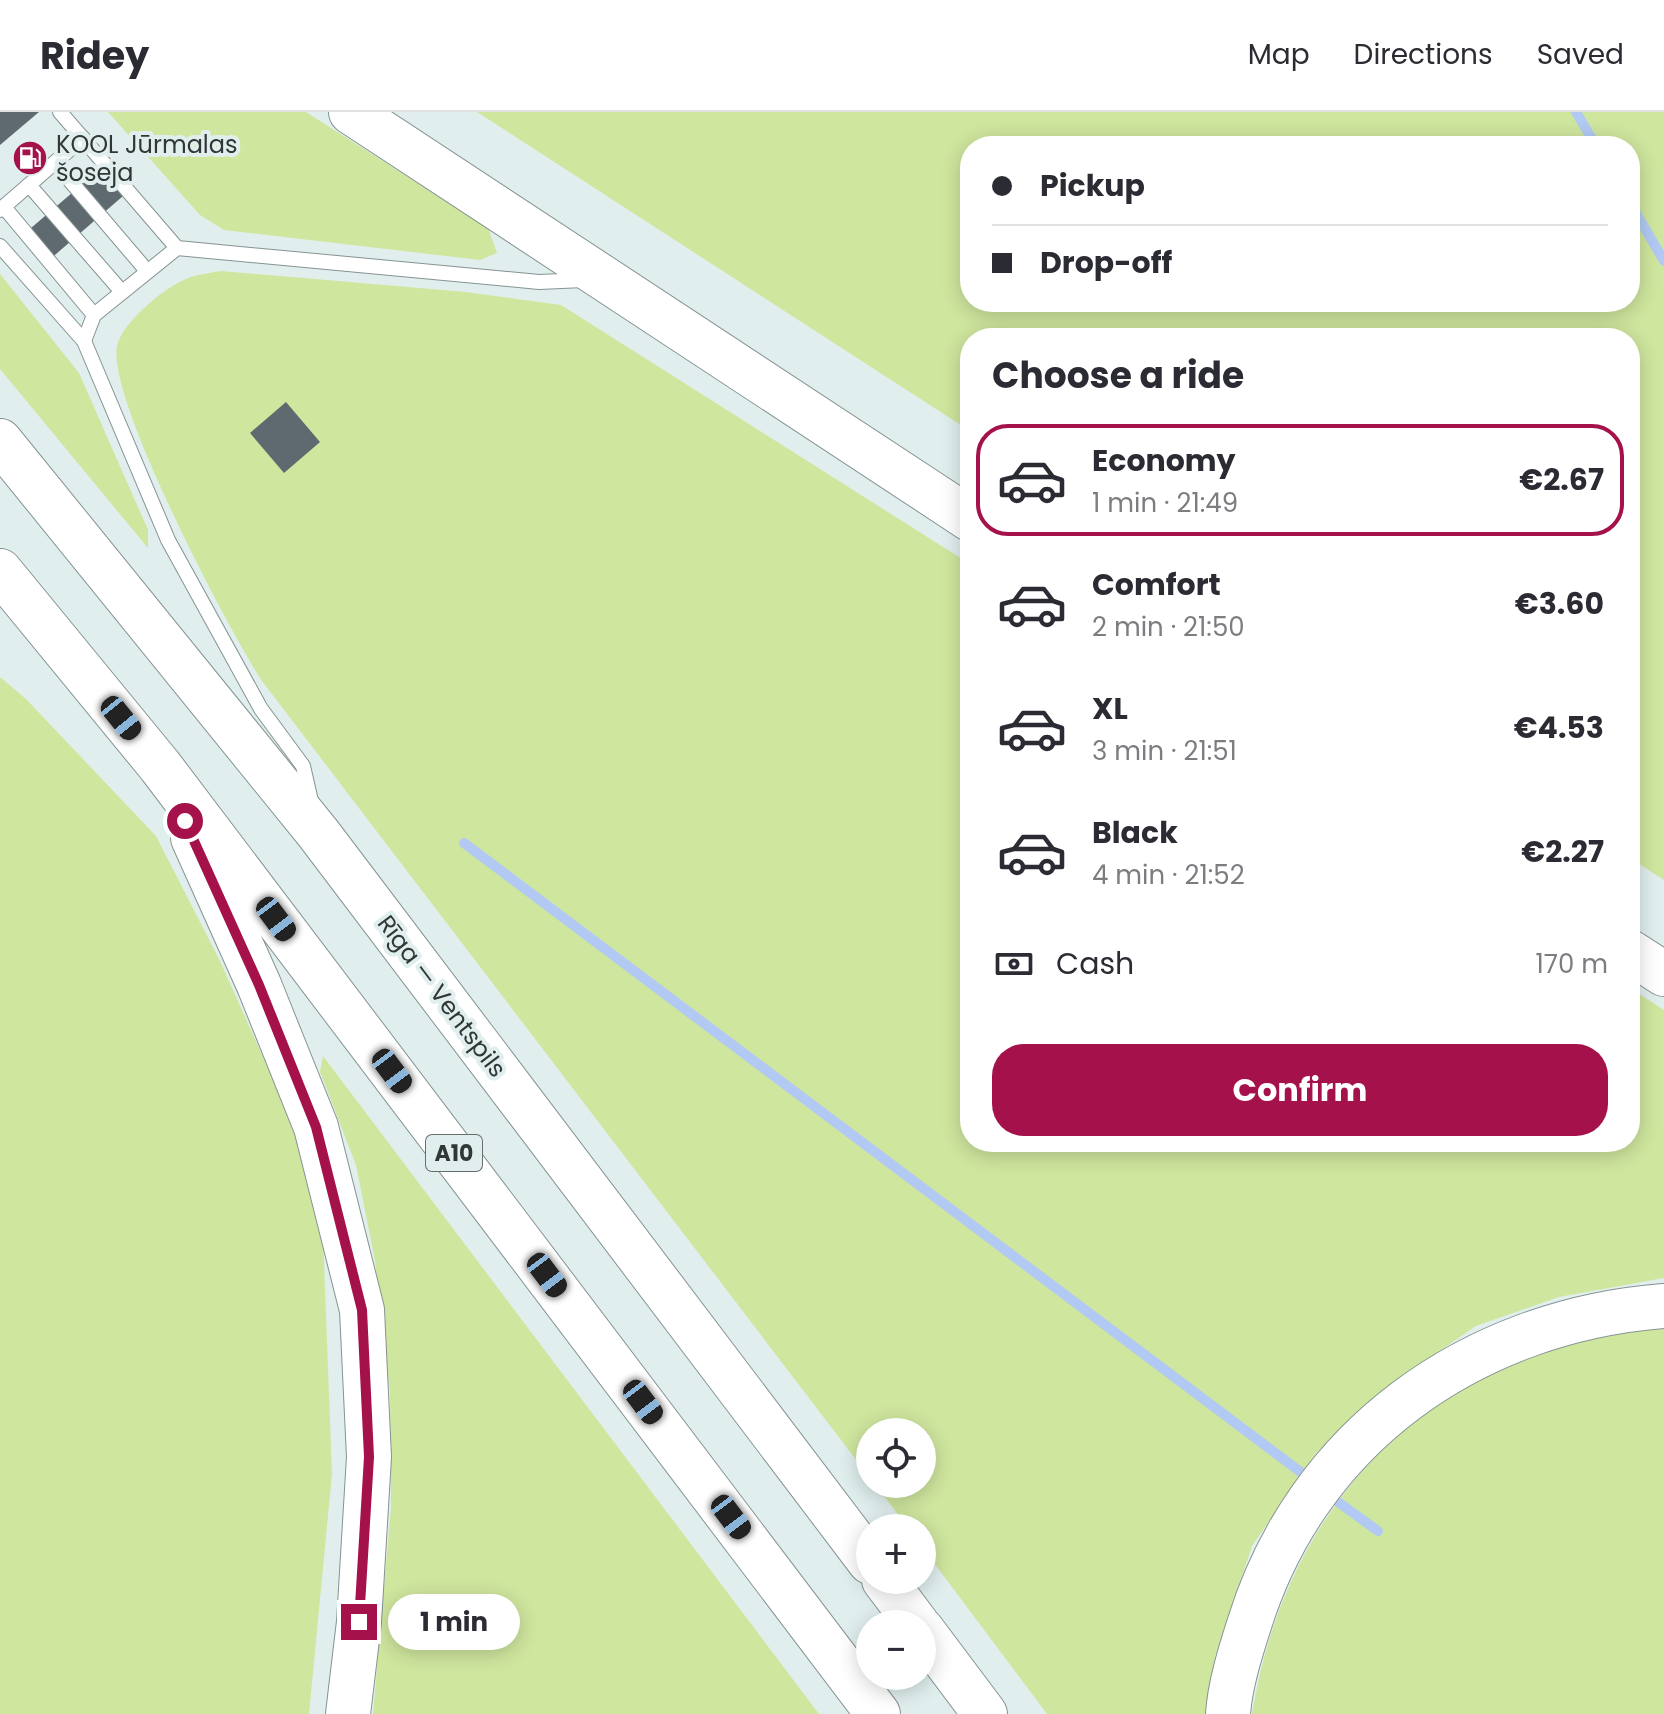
<!DOCTYPE html>
<html lang="en">
<head>
<meta charset="utf-8">
<style>
  :root { --surface:#fff; --page:#f2f2f3; --text:#2b2b33; --muted:#7c7c81; --line:#e1e1e2; --accent:#a5114b }
  body { margin:0; font-family:Poppins,sans-serif; background:var(--page); color:var(--text); height:100vh; display:flex; flex-direction:column; font-size:30px; white-space:nowrap }
  * { box-sizing:border-box; margin:0 }
  p { font-size:26px; color:var(--muted) }
  .icon { flex:none; width:44px; height:44px; fill:none; stroke:currentColor; stroke-width:2; stroke-linecap:round; stroke-linejoin:round }
  .map { position:relative; flex:1; overflow:hidden }
  .details { position:absolute; left:960px; top:216px; width:680px; height:824px; display:flex; flex-direction:column; background:var(--surface); border-radius:32px; box-shadow:0 4px 20px #0003 }
  .details>* { flex:none }
  .top-card { position:absolute; left:960px; top:24px; width:680px; height:176px; border-radius:32px; box-shadow:0 4px 20px #0003; display:grid; align-content:center; height:176px; padding:0 32px; background:var(--surface) }
  .buttons { position:absolute; left:856px; top:1306px; display:grid; gap:16px }
  .buttons a { display:grid; place-items:center; width:80px; height:80px; border-radius:50%; background:var(--surface); box-shadow:0 4px 20px #0003; font-size:40px }
  .end { position:absolute; width:36px; height:36px; margin:-18px; border:10px solid #a5114b; background:#fff; box-shadow:0 0 0 4px #fff }
  .from { border-radius:50% }
  .bubble { position:absolute; height:56px; border-radius:28px; background:var(--surface); box-shadow:0 4px 20px #0003; font-size:26px; font-weight:700; line-height:56px; text-align:center }
  .car { position:absolute; width:24px; height:48px; margin:-24px -12px; border-radius:10px; box-shadow:0 0 6px 2px #0007; background:linear-gradient(#222 24%,#8ab4d8 0 40%,#222 0 76%,#8ab4d8 0 86%,#222 0) }
  .top-card b { display:flex; align-items:center; gap:28px; height:76px; font-size:30px }
  .top-card b+b { border-top:2px solid var(--line) }
  .top-card i { width:20px; height:20px; background:var(--text) }
  ul { padding:0; list-style:none }
  li { display:flex; align-items:center; gap:24px; height:112px; margin:0 16px 12px; padding:0 16px; border:4px solid transparent; border-radius:32px }
  li div { flex:1 }
  li b { display:block; font-size:30px }
  li em { font-style:normal; font-weight:700 }
  li.active { border-color:var(--accent) }
  li>.icon { width:72px; height:72px; stroke-width:1.5 }
  h2 { padding:0 32px; font-size:36px; line-height:96px }
  .pay { display:flex; align-items:center; gap:20px; height:88px; padding:0 32px; font-size:30px }
  .pay p { margin-inline-start:auto }
  .primary-button { display:flex; gap:16px; margin-top:auto; padding:16px 32px }
  .primary-button a { flex:1; height:92px; border-radius:32px; background:var(--accent); color:#fff; font-size:32px; font-weight:700; line-height:92px; text-align:center }
  header { display:flex; align-items:center; gap:48px; box-sizing:border-box; height:112px; padding:0 40px; background:var(--surface); border-bottom:2px solid var(--line) }
  header strong { font-size:38px }
  nav { display:flex; gap:44px; margin-inline-start:auto; font-size:28px }
  .map>svg:first-child { display:block }
  .green { fill:#cfe69e; fill-rule:evenodd }
  .lines { fill:none; stroke-linecap:round; stroke-linejoin:round }
  .stream { stroke:#b2caf3; stroke-width:10 }
  .building { fill:#5e6a6f }
  .service-casing { stroke:#859392; stroke-width:16 }
  .trunk-casing { stroke:#859392; stroke-width:46 }
  .service { stroke:#fff; stroke-width:14 }
  .trunk { stroke:#fff; stroke-width:44 }
  .route { stroke:#a5114b; stroke-width:10 }
  .labels { text-anchor:middle; dominant-baseline:central; stroke-width:8; stroke-linejoin:round; paint-order:stroke }
  .shield { fill:#e0efee; stroke:#666e6e; stroke-width:2 }
  .shield-label { font-size:22px; font-weight:bold; fill:#313737 }
  .poi-label { font-size:24px; fill:#313737; stroke:#e0efee; text-anchor:start }
  .street-label { font-size:24px; fill:#313737; stroke:#e0efee }
</style>
</head>
<body>
<header>
<strong>Ridey</strong>
<nav><a>Map</a><a>Directions</a><a>Saved</a></nav>
</header>
<div class="map">
<svg width="1664" height="1602" viewBox="0 0 1664 1602">
  <rect width="100%" height="100%" fill="#e0efee"/>
  <!-- green -->
  <g class="green">
    <polygon points="108,0 306,0 488,116 497,141 480,148 224,118 200,103"/>
    <path d="M477 0H1664V768L1630 746V226H970V319ZM1630 34V190H970V34Z"/>
    <path d="M221 159 466 180 561 193 970 452V1030H1630V876L1664 898V1166L1559 1185 1476 1214 1388 1274 1316 1341 1252 1434 1215 1545 1209 1602H1047L922 1435V1416H908L875 1372H922V1320H870V1366L262 569C229 519 106 285 117 234 122 210 168 172 191 165 200 162 211 161 221 159Z"/>
    <polygon points="0,162 79,261 148,418 148,436 0,257"/>
    <polygon points="0,565 26,587 156,724 220,849 293,1012 323,1123 332,1362 309,1602 0,1602"/>
    <polygon points="323,944 819,1602 373,1602 391,1395 390,1280 375,1149 356,1053 320,960"/>
    <path d="M1664 1217V1602H1252C1279 1432 1380 1296 1545 1239 1581 1226 1625 1215 1664 1217Z"/>
  </g>
  <g class="lines">
    <!-- stream -->
    <g class="stream">
      <polyline points="1576,0 1596,34"/>
      <polyline points="1630,91 1664,149"/>
      <polyline points="464,731 1306,1364"/>
      <polyline points="1338,1390 1378,1419"/>
    </g>
  </g>
  <!-- building -->
  <g class="building">
    <polygon points="0,0 39,0 0,33"/>
    <polygon points="100,57 123,84 48,149 24,122"/>
    <polygon points="286,290 320,330 284,361 250,321"/>
  </g>
  <g class="lines">
    <!-- service casing -->
    <g class="service-casing">
      <g id="service">
        <polyline points="60,0 177,136 539,170 584,168"/>
        <polyline points="55,51 147,159"/>
        <polyline points="29,73 122,180"/>
        <polyline points="4,95 94,203"/>
        <polyline points="0,98 83,26"/>
        <polyline points="0,134 84,229 168,428 261,597 303,654 311,689"/>
        <polyline points="84,229 94,203 177,136"/>
      </g>
    </g>
    <!-- trunk casing -->
    <g class="trunk-casing">
      <g id="trunk">
        <polyline points="351,0 970,407"/>
        <polyline points="0,329 318,721 870,1450"/>
        <polyline points="0,459 160,654 878,1602"/>
        <polyline points="193,726 259,873 316,1015 362,1198 369,1345 359,1510 348,1602"/>
        <polyline points="1630,840 1664,862"/>
        <polyline points="884,1468 917,1512"/>
        <polyline points="922,1518 985,1602"/>
        <path d="M1228 1602C1230 1573 1240 1541 1249 1513 1307 1325 1471 1209 1664 1194"/>
      </g>
    </g>
    <!-- service -->
    <use href="#service" class="service"/>
    <!-- trunk -->
    <use href="#trunk" class="trunk"/>
  </g>
  <g class="lines">
    <!-- route -->
    <polyline class="route" points="185,709 259,873 316,1015 362,1198 369,1345 359,1510"/>
  </g>
  <!-- icons -->
  <defs>
    <g id="fuel-disc" transform="scale(1.8)"><circle r="9.5" fill="#a5114b" stroke="#e0efee"/><path d="M-5.5-6h7V0h2V4h1.3V-2.5L3-4.5l.8-.8L6-3V5H2.5V1h-1V6h-7ZM-4.2-4.7v3.2H.2V-4.7Z" fill="#fff"/></g>
  </defs>
  <g fill-rule="evenodd">
    <use href="#fuel-disc" x="30" y="46"/>
  </g>
  <g class="labels">
    <!-- shield labels -->
    <rect class="shield" x="426" y="1023" width="56" height="36" rx="6"/>
    <g class="shield-label">
      <text x="454" y="1041">A10</text>
    </g>
    <!-- poi labels -->
    <g class="poi-label">
      <text x="56" y="32">KOOL Jūrmalas<tspan x="56" dy="28">šoseja</tspan></text>
    </g>
    <!-- street labels -->
    <g class="street-label">
      <text transform="translate(442 884) rotate(53)">Rīga — Ventspils</text>
    </g>
  </g>
</svg>
<div class="buttons">
<a><svg class="icon" aria-label="locate" viewBox="0 0 24 24"><circle cx="12" cy="12" r="6"/><path d="M12 2v4M12 18v4M2 12h4M18 12h4"/></svg></a>
<a>+</a>
<a>−</a>
</div>
<i class="end from" style="left:185px;top:709px"></i>
<i class="end" style="left:359px;top:1510px"></i>
<div class="bubble" style="left:388px;top:1482px;width:132px">1 min</div>
<i class="car" style="left:121px;top:606px;rotate:141deg"></i>
<i class="car" style="left:276px;top:807px;rotate:143deg"></i>
<i class="car" style="left:392px;top:959px;rotate:143deg"></i>
<i class="car" style="left:547px;top:1163px;rotate:143deg"></i>
<i class="car" style="left:643px;top:1290px;rotate:143deg"></i>
<i class="car" style="left:731px;top:1405px;rotate:143deg"></i>
<div class="top-card">
<b><i class="from"></i>Pickup</b>
<b><i></i>Drop-off</b>
</div>
<section class="details">
<h2>Choose a ride</h2>
<ul>
<li class="active"><svg class="icon" aria-label="car" viewBox="0 0 24 24"><path d="M5 17H2v-5l4-1 3-4h7l3 4 3 1v5h-3M9 17h6M6 11h13"/><circle cx="7" cy="17" r="2"/><circle cx="17" cy="17" r="2"/></svg><div><b>Economy</b><p>1 min · 21:49</p></div><em>€2.67</em></li>
<li><svg class="icon" aria-label="car" viewBox="0 0 24 24"><path d="M5 17H2v-5l4-1 3-4h7l3 4 3 1v5h-3M9 17h6M6 11h13"/><circle cx="7" cy="17" r="2"/><circle cx="17" cy="17" r="2"/></svg><div><b>Comfort</b><p>2 min · 21:50</p></div><em>€3.60</em></li>
<li><svg class="icon" aria-label="car" viewBox="0 0 24 24"><path d="M5 17H2v-5l4-1 3-4h7l3 4 3 1v5h-3M9 17h6M6 11h13"/><circle cx="7" cy="17" r="2"/><circle cx="17" cy="17" r="2"/></svg><div><b>XL</b><p>3 min · 21:51</p></div><em>€4.53</em></li>
<li><svg class="icon" aria-label="car" viewBox="0 0 24 24"><path d="M5 17H2v-5l4-1 3-4h7l3 4 3 1v5h-3M9 17h6M6 11h13"/><circle cx="7" cy="17" r="2"/><circle cx="17" cy="17" r="2"/></svg><div><b>Black</b><p>4 min · 21:52</p></div><em>€2.27</em></li>
</ul>
<div class="pay"><svg class="icon" aria-label="cash" viewBox="0 0 24 24"><path d="M3 7h18v10H3z"/><circle cx="12" cy="12" r="2"/></svg>Cash<p>170 m</p></div>
<div class="primary-button"><a>Confirm</a></div>
</section>
</div>
</body>
</html>
